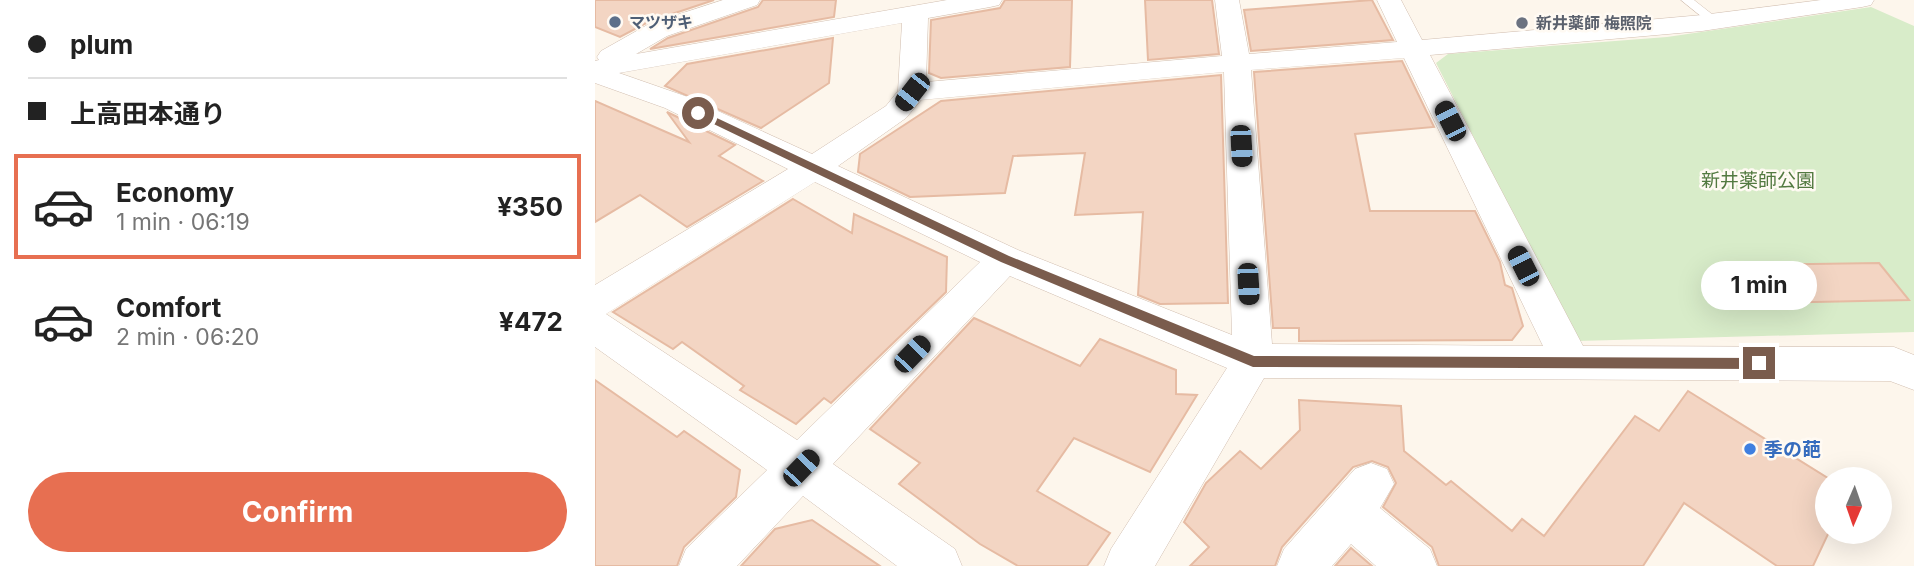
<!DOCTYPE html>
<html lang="en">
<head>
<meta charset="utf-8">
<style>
  :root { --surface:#fff; --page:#f2f2f2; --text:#222; --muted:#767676; --line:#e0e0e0; --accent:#e76f51 }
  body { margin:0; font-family:Inter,"Noto Sans JP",sans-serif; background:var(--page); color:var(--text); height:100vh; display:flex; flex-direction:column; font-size:26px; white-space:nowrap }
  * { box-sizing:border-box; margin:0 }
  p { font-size:23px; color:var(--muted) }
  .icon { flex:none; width:38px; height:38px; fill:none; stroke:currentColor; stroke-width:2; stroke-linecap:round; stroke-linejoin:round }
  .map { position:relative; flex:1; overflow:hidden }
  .side { display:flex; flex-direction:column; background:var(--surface); width:595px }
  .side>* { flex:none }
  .guide { display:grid; align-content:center; height:154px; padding:0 28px; background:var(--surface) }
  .needle { width:46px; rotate:182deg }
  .fabs { position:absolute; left:1220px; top:467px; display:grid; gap:14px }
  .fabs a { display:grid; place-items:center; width:77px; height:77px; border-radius:50%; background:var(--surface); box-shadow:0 7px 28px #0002; font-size:35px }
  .end { position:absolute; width:32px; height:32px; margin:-16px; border:9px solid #7a5c4d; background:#fff; box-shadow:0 0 0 4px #fff }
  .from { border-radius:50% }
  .bubble { position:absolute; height:49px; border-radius:24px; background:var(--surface); box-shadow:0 7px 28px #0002; font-size:23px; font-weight:700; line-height:49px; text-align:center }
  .car { position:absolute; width:21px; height:42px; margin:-21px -10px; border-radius:9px; box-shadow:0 0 5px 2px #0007; background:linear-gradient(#222 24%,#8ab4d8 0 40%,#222 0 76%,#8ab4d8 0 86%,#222 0) }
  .guide b { display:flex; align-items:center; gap:24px; height:66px; font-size:26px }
  .guide b+b { border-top:2px solid var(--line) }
  .guide i { width:18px; height:18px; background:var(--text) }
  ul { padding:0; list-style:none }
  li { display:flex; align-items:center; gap:21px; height:105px; margin:0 14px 10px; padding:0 14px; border:4px solid transparent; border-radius:0px }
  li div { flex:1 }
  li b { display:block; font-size:26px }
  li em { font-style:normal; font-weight:700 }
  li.on { border-color:var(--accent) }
  li>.icon { width:63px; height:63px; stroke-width:1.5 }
  .primary-button { display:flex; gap:14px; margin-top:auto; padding:14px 28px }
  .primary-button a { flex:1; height:80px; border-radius:42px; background:var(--accent); color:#fff; font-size:28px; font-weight:700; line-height:80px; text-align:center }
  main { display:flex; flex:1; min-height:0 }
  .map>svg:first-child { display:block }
  .green { fill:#d8ecc9 }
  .building { fill:#f3d5c3; stroke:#e6bba3; stroke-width:2 }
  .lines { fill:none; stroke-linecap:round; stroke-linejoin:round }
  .service-casing { stroke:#d1beb0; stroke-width:1 }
  .minor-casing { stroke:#d1beb0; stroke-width:1 }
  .service { fill:#fff; fill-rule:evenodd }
  .minor { fill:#fff; fill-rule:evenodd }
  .route { fill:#7a5c4d }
  .service-dot { fill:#5c6f8a; stroke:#fffaf3; stroke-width:2.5 }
  .worship-dot { fill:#6b7280; stroke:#fffaf3; stroke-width:2.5 }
  .shop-dot { fill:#3f7fe0; stroke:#fffaf3; stroke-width:2.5 }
  .labels { text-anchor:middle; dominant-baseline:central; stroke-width:5; stroke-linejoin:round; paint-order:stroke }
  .far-service-label { font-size:16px; font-weight:bold; fill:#4e5e75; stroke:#fffaf3; text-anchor:start }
  .far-worship-label { font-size:16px; font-weight:bold; fill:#5b616d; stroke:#fffaf3; text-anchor:start }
  .park-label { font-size:19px; fill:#537a41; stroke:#fffaf3 }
  .shop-label { font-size:19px; font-weight:bold; fill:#366cbe; stroke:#fffaf3; text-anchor:start }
</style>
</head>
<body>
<main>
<section class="side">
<div class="guide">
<b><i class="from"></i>plum</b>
<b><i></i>上高田本通り</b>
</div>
<ul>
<li class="on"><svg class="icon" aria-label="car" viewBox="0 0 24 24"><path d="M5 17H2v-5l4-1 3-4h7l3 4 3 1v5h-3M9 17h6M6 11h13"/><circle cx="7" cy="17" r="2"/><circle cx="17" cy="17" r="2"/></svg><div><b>Economy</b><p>1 min · 06:19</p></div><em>¥350</em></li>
<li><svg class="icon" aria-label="car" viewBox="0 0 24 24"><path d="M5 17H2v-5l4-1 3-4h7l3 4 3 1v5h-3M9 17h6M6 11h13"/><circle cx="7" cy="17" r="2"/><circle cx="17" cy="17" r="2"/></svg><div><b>Comfort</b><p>2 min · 06:20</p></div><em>¥472</em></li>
</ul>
<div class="primary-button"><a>Confirm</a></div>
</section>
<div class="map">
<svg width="1319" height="566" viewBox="0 0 1319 566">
  <rect width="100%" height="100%" fill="#fdf6ec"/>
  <!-- green -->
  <polygon class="green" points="1276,7 1319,26 1319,332 982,341 841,63 853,54 1072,37"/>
  <!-- building -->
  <g class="building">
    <polygon points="0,0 119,0 53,22 25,37 0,27"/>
    <polygon points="168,0 241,0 239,17 55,49 73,38 163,7"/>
    <polygon points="410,0 477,0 475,67 346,78 334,73 336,20 405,8"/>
    <polygon points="550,0 617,0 624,54 553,60"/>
    <polygon points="777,0 798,40 656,51 649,10"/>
    <polygon points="238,38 234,83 166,128 70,86 92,64"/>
    <polygon points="807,61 839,127 760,134 775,211 880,211 905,262 910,285 917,288 928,326 917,340 704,341 704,328 678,328 659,72"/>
    <polygon points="626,75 633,303 565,304 543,295 548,212 480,215 490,153 418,156 410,193 315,197 263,172 265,154 346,101"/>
    <polygon points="0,101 94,142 72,112 140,145 124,156 168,181 92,227 45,195 0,222"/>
    <polygon points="198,199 257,233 259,214 352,257 351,292 236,403 229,398 201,424 145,390 149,386 87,342 78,349 18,312"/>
    <polygon points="1284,263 1314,300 1165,303 1142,265"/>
    <polygon points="379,318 485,366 505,339 581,370 581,394 602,395 555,472 479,438 442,491 515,533 492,566 423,566 385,544 304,484 325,463 275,429"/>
    <polygon points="0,380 82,437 89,431 145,470 141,497 89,547 82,566 0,566"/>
    <polygon points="1093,391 1236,480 1232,480 1232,532 1234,532 1218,566 1182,566 1089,503 1048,566 844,566 837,547 788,507 801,483 793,467 777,461 758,467 687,547 680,566 595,566 614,547 589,522 611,483 645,451 666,469 705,430 704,400 806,406 809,451 851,485 856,481 917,531 927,519 949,536 1040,416 1064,431"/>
    <polygon points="217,520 285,566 146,566 180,529"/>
    <polygon points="756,548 777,566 740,566"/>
  </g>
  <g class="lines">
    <!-- service casing -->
    <g class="service-casing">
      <polygon id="service" points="1086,0 1099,0 1127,22 1117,25"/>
    </g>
    <!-- minor casing -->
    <g class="minor-casing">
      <g id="minor">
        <path d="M128 0H165L162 5 72 36 41 54 352 0H407L404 5 395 7 333 18 331 82 627 56 620 0H644L654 54 802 42 782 0H806L827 40 1107 15 1226 0H1279L1276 5 1267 7 1107 31 835 55 988 346 1299 347 1319 355V390L1295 381 669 378 560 566H509L516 549 632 368 415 276 238 464 360 549 367 566H302L208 496 142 566H84L91 549 172 470 0 347V285L193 169 70 108 0 83V61L4 60 2 57 6 51 54 24ZM307 23 303 91 291 106 217 154 90 96 24 73ZM809 58 948 346 677 344 656 70ZM629 72 637 335 423 250 243 166 311 118 326 100ZM220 182 385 262 202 440 11 314Z"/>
        <polygon points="776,463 792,469 799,484 785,508 835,549 842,566 781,566 756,544 737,566 682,566 689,549 760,469"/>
      </g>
    </g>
    <!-- service -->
    <use href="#service" class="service"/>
    <!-- minor -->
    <use href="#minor" class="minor"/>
  </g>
  <!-- route -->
  <polygon class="route" points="100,111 107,111 414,256 659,356 1164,358 1171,363 1164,369 658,367 406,262 100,115"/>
  <!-- markers -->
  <circle class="service-dot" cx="20" cy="22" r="7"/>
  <circle class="worship-dot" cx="927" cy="23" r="7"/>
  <circle class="shop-dot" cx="1155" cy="449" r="7"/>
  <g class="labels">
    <!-- far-service labels -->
    <g class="far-service-label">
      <text x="34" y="22">マツザキ</text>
    </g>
    <!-- far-worship labels -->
    <g class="far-worship-label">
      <text x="941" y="23">新井薬師 梅照院</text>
    </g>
    <!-- park labels -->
    <g class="park-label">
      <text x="1163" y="180">新井薬師公園</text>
    </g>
    <!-- shop labels -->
    <g class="shop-label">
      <text x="1169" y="449">季の葩</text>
    </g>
  </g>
</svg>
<div class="fabs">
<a><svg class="needle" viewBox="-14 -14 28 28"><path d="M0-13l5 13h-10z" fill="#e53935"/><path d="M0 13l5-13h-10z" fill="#767676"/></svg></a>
</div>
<i class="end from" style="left:103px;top:113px"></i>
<i class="end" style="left:1164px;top:363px"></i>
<div class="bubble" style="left:1106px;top:261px;width:116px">1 min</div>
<i class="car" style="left:317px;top:92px;rotate:218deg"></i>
<i class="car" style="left:855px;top:121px;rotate:333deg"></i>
<i class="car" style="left:646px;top:146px;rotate:177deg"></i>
<i class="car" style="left:928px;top:266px;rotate:333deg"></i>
<i class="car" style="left:653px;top:284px;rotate:177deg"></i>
<i class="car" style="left:317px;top:354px;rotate:44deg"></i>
<i class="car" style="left:206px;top:468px;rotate:44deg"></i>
</div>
</main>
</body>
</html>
